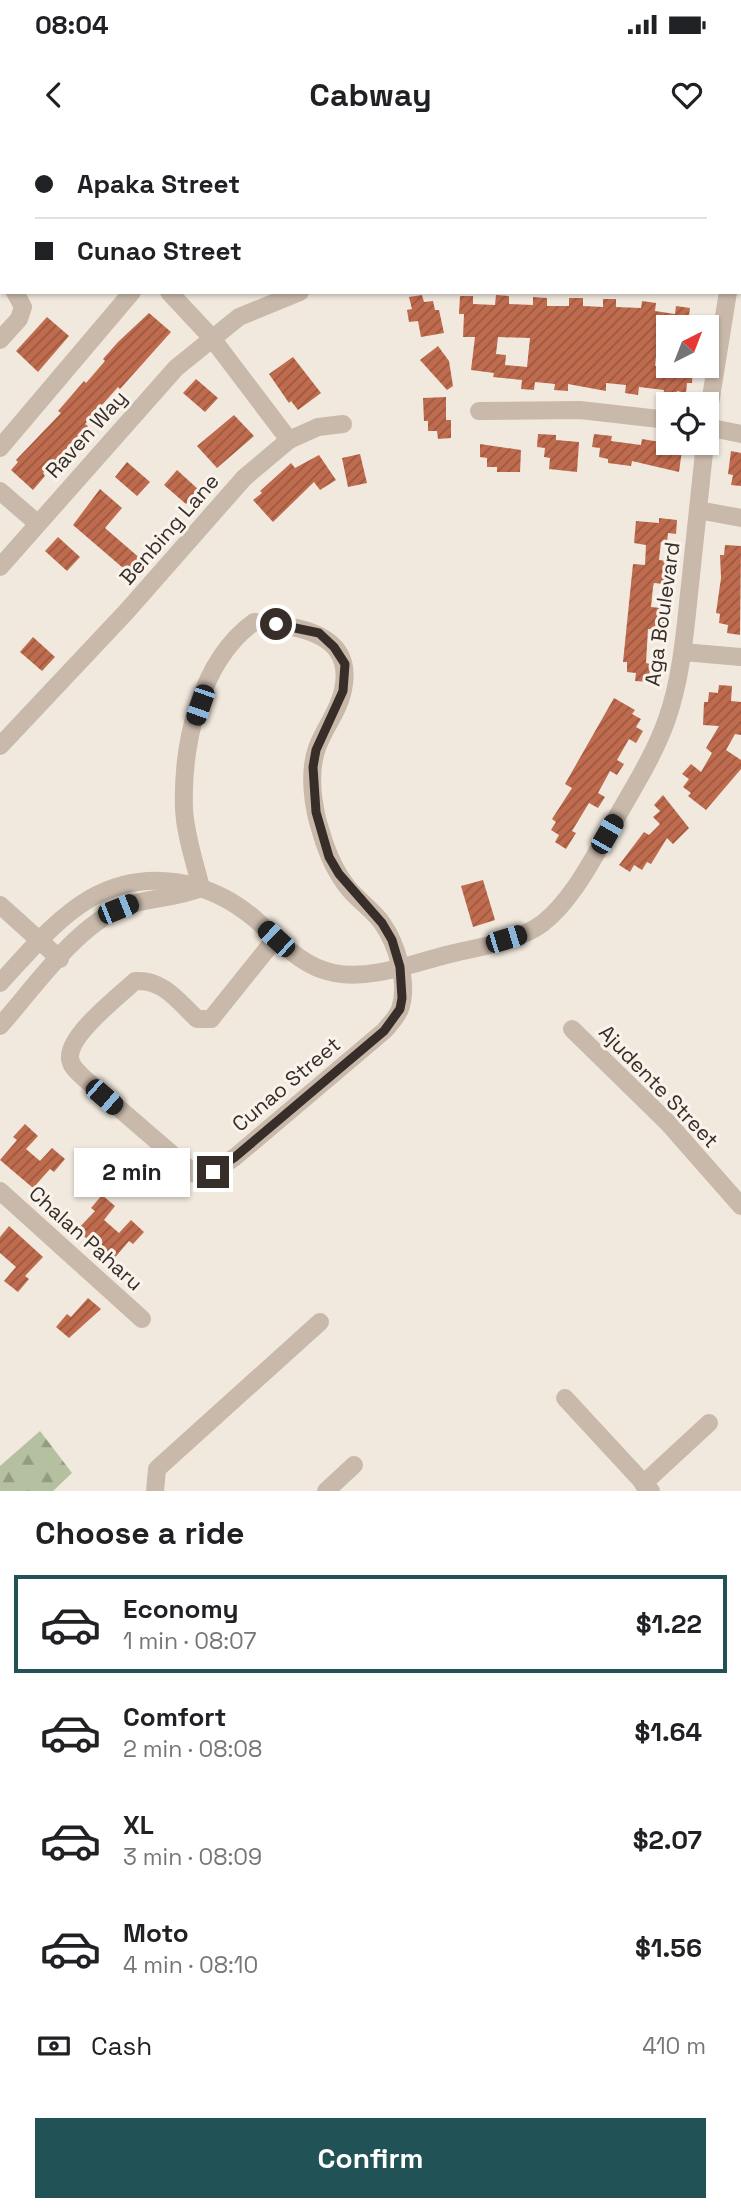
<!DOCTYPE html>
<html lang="en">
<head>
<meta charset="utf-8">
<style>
  :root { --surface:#fff; --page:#f2f2f2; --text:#202124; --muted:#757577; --line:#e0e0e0; --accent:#215256 }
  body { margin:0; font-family:"Space Grotesk",sans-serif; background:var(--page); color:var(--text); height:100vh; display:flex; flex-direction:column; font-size:26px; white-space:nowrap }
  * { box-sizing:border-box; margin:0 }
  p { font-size:23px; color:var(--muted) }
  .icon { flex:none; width:38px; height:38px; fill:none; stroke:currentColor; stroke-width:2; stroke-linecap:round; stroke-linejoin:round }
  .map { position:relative; height:1351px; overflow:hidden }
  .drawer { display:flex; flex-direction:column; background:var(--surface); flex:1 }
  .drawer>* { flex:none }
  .top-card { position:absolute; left:0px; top:0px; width:742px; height:154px; box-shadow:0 2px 5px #0004; display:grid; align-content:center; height:154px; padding:0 35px; background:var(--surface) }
  .needle { width:46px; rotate:42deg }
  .buttons { position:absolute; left:656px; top:175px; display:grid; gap:14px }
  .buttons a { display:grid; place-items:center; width:63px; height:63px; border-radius:0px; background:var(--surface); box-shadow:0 2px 5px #0004; font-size:35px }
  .end { position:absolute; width:32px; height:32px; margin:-16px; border:9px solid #372e2a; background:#fff; box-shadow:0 0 0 4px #fff }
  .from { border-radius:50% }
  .bubble { position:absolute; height:49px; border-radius:0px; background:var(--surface); box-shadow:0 2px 5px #0004; font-size:23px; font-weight:700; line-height:49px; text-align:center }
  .car { position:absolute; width:21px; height:42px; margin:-21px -10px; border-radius:9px; box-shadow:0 0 5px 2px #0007; background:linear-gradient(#222 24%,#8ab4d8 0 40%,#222 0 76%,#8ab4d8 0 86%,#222 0) }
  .top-card b { display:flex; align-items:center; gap:24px; height:66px; font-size:26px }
  .top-card b+b { border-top:2px solid var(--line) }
  .top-card i { width:18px; height:18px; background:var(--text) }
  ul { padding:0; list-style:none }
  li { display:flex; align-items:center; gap:21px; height:98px; margin:0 14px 10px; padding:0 21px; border:4px solid transparent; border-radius:0px }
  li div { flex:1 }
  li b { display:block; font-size:26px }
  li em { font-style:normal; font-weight:700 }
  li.current { border-color:var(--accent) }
  li>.icon { width:63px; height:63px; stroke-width:1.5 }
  h2 { padding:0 35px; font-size:32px; line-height:84px }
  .pay { display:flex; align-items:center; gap:18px; height:77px; padding:0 35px; font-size:26px }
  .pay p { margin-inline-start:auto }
  .cta { display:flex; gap:14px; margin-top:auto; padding:14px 35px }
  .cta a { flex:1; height:80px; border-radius:0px; background:var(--accent); color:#fff; font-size:28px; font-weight:700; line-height:80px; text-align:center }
  .status { display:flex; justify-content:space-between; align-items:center; height:49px; padding:0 35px; background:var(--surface); direction:ltr }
  .status svg { height:19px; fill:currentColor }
  header { display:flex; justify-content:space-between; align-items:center; height:91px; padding:0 35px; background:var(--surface); font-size:32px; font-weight:700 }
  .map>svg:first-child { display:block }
  .forest { fill:url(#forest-firs) }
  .building { fill:url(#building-hatch); fill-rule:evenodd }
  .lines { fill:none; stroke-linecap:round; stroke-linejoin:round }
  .minor { stroke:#c9b9ab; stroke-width:18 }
  .route { stroke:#372e2a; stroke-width:9 }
  .labels { text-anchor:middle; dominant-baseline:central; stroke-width:6; stroke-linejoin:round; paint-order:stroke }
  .street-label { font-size:21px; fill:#372e2a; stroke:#f9f3eb }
</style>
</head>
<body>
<div class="status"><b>08:04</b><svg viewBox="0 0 49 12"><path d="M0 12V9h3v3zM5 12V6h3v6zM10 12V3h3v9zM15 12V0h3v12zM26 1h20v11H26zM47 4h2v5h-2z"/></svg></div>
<header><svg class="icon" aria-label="back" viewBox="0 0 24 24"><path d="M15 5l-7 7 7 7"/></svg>Cabway<svg class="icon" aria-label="heart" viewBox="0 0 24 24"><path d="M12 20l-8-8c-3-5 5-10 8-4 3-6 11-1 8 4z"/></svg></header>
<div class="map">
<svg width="741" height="1351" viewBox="0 0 741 1351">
  <defs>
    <pattern id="forest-firs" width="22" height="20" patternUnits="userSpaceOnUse" patternTransform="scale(1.75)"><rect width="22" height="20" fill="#b4c09f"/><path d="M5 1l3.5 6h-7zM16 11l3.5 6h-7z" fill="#939c82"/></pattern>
    <pattern id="building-hatch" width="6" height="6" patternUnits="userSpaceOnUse" patternTransform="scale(1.75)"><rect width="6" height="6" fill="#bf6b4e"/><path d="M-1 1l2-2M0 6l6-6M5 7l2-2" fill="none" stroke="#9c5841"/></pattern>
  </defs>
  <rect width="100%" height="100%" fill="#f1e9de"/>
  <!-- forest -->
  <polygon class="forest" points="40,1291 72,1333 53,1351 0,1351 0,1326"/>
  <!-- building -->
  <g class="building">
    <polygon points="422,155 424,162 433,161 435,170 439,170 444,193 421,197 418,181 409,182 407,170 412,169 409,157"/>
    <path d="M496 155 509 156V164L533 165V157L547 158V166H569V158H583V166L603 167V159H616V167L641 168 642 161 656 163 655 171 675 174 676 166 690 168 689 175 698 177 696 187H666L663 206 657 205 655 226H693L692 243H687L686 253 677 251 676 260 663 258 664 250 639 247 638 255 625 253 626 245 606 243V251L568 244V251L554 250 555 244 535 242 534 250 521 249 522 240 493 237 494 233 471 230 475 197H463L464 174H459L460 156H473V164L495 165ZM498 197 530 198 527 227 505 225 506 215 496 214Z"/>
    <polygon points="149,173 171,192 120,249 118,247 85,284 88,286 43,333 45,336 33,350 11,330 18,322 16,320 61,273 58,271 84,241 86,243 105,221 103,219 118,202"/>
    <polygon points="47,177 69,196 38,232 16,211"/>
    <polygon points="438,206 449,221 453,246 447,250 420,220"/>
    <polygon points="293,217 321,253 298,270 291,261 289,263 269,234"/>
    <polygon points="196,239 218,258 205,272 183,253"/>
    <polygon points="446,257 446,280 451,280 451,298 438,299 437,291 428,291 428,281 424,281 423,258"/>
    <polygon points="234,275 254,296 217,328 197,306"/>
    <polygon points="538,294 556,295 556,300 579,302 577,332 549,329 550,318 544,317 545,308 537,307"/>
    <polygon points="594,294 612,296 611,301 641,305 642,299 660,302 659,306 682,310 679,332 632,321 631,326 608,323 608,319 599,317 600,308 592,307"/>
    <polygon points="480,304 521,310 520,332 497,332 497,327 487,327 487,318 480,317"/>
    <polygon points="731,311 741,313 741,346 731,345 733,335 728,334"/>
    <polygon points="360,314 367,343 348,347 342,318"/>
    <polygon points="319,315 336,340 320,350 314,342 273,382 253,360 262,353 260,351 291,323 295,328"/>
    <polygon points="127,322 150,342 137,356 115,337"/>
    <polygon points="177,330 199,350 186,364 164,345"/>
    <polygon points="100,349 122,368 105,388 142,420 130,434 73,385"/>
    <polygon points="659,378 677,380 676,394 668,393 667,402 661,402 659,420 674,422 673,436 665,435 664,444 654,443 653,447 651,467 661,468 660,477 668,478 667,491 648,489 646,523 650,524 649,542 635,541 636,533 627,532 627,522 623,522 633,424 645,425 646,405 634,403 636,381 659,383"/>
    <polygon points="58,397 80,417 67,431 45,411"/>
    <polygon points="725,405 741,406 740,495 727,493 728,485 719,483 720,474 716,473 721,438 720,415 724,415"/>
    <polygon points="33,497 55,517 42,531 20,512"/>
    <polygon points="719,545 732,546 731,561 741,562 741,595 735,594 726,610 741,620 741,629 706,670 688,656 691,653 683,647 689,639 682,634 691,624 701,632 712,613 706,608 719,586 703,585 704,562 708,562 709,552 718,553"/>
    <polygon points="614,558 635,570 632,574 641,579 636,587 643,591 636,603 629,599 617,620 624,624 617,635 610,631 598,653 605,657 598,668 589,663 572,691 576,693 566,709 555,702 559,695 551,690 556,682 552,679 572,648 565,644"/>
    <polygon points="663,655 689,688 673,704 667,698 651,724 647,722 642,730 634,725 630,732 619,725 644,692 649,695 660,684 653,677 660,671 654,665"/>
    <polygon points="483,740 495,780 473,787 461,746"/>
    <polygon points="25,984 38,996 26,1009 40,1021 52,1008 65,1019 54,1032 50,1029 33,1048 0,1020 17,1000 13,997"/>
    <polygon points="102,1055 115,1066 104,1080 119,1093 131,1080 144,1092 133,1104 129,1101 112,1121 77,1090 95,1071 91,1068"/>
    <polygon points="9,1086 43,1117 25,1136 29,1139 18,1152 4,1141 16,1127 0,1113 0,1097"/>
    <polygon points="88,1158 101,1169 69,1198 56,1187 67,1174 71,1177"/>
  </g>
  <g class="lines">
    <!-- minor -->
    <g class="minor">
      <polyline points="343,2 343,0"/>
      <polyline points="482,2 483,0"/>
      <polyline points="628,2 628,0"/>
      <polyline points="740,85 741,82"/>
      <polyline points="0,137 2,139"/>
      <polyline points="0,200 19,179 23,167 15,152"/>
      <polyline points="479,271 580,270 668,280"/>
      <polyline points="707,282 728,152"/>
      <polyline points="707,287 741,294"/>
      <polyline points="289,300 318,287 343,284"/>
      <polyline points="0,308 132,152"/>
      <polyline points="0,351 37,383"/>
      <polyline points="698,370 741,378"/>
      <polyline points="0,427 176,228 239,177 300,152"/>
      <polyline points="683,512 741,517"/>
      <polyline points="0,606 127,471 244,338 289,300 211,197 169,152"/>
      <path d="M201 748C195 723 185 694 184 668 182 604 200 521 254 482 297 486 355 492 343 550 339 571 324 588 317 608 308 633 313 668 321 692 327 713 335 732 349 749 359 761 373 770 382 783 397 804 409 844 400 869 397 877 390 884 384 891L235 1017 213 1032 195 1034 85 939C79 933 69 926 70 916 71 893 118 857 135 841 163 839 178 861 197 879H211L276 798"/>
      <polyline points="0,765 60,819"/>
      <path d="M0 843C28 813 55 779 91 758 146 727 209 740 255 779 279 800 301 827 334 833 370 840 411 824 446 815 477 807 516 803 543 783 572 760 591 722 609 691 629 654 653 619 667 579 682 536 685 490 690 445 695 397 700 350 705 303"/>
      <path d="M0 886C34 848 75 787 123 767 148 757 175 759 201 748"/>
      <polyline points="572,889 668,983 741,1066"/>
      <polyline points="0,1051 142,1179"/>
      <polyline points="565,1258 651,1351"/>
      <polyline points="643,1344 709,1283"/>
      <polyline points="155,1351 157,1329 320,1182"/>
      <polyline points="326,1351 354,1325"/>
    </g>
  </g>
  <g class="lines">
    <!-- route -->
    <polyline class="route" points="213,1032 235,1017 384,891 400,869 402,858 400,827 392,800 382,783 339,734 329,717 316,672 313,627 316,610 343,551 345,524 334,507 319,493 276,484"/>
  </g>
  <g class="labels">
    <!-- street labels -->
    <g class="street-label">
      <text transform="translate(86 294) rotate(-48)">Raven Way</text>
      <text transform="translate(169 389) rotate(-49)">Benbing Lane</text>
      <text transform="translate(662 474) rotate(-82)">Aga Boulevard</text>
      <text transform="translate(286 944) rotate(-40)">Cunao Street</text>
      <text transform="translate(659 946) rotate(46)">Ajudente Street</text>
      <text transform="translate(86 1098) rotate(42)">Chalan Paharu</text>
    </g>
  </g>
</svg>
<div class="buttons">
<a><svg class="needle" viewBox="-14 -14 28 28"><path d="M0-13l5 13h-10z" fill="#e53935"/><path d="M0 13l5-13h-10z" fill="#757577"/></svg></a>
<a><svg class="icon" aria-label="locate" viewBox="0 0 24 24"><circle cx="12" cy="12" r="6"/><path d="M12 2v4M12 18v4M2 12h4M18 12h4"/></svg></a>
</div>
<i class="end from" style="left:276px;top:484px"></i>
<i class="end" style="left:213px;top:1032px"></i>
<div class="bubble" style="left:74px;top:1008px;width:116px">2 min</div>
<i class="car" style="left:200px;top:565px;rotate:199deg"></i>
<i class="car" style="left:607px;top:694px;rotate:30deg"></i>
<i class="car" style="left:118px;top:769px;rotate:68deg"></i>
<i class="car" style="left:276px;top:799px;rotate:313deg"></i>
<i class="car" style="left:506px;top:799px;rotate:73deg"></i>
<i class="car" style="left:104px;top:957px;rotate:131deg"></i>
<div class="top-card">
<b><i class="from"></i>Apaka Street</b>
<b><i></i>Cunao Street</b>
</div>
</div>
<section class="drawer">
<h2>Choose a ride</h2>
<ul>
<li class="current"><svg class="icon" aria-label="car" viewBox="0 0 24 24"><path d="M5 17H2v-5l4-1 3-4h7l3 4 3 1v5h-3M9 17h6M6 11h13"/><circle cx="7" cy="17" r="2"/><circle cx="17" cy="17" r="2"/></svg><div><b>Economy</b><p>1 min · 08:07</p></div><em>$1.22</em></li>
<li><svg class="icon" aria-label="car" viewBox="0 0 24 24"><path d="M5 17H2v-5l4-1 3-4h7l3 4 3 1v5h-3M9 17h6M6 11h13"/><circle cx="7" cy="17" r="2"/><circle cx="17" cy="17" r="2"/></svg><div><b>Comfort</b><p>2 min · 08:08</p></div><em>$1.64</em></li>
<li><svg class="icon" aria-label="car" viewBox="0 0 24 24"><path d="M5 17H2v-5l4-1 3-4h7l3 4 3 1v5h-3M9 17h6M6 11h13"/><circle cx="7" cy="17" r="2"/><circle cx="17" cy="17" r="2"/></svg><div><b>XL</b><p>3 min · 08:09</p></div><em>$2.07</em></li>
<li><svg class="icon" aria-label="car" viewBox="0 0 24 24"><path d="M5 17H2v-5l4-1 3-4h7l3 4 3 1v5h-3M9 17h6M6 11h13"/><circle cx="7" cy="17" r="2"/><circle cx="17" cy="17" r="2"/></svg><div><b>Moto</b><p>4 min · 08:10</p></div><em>$1.56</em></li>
</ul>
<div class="pay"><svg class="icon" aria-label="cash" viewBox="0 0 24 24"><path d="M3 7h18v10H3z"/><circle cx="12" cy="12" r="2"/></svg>Cash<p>410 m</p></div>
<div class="cta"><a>Confirm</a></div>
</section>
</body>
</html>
